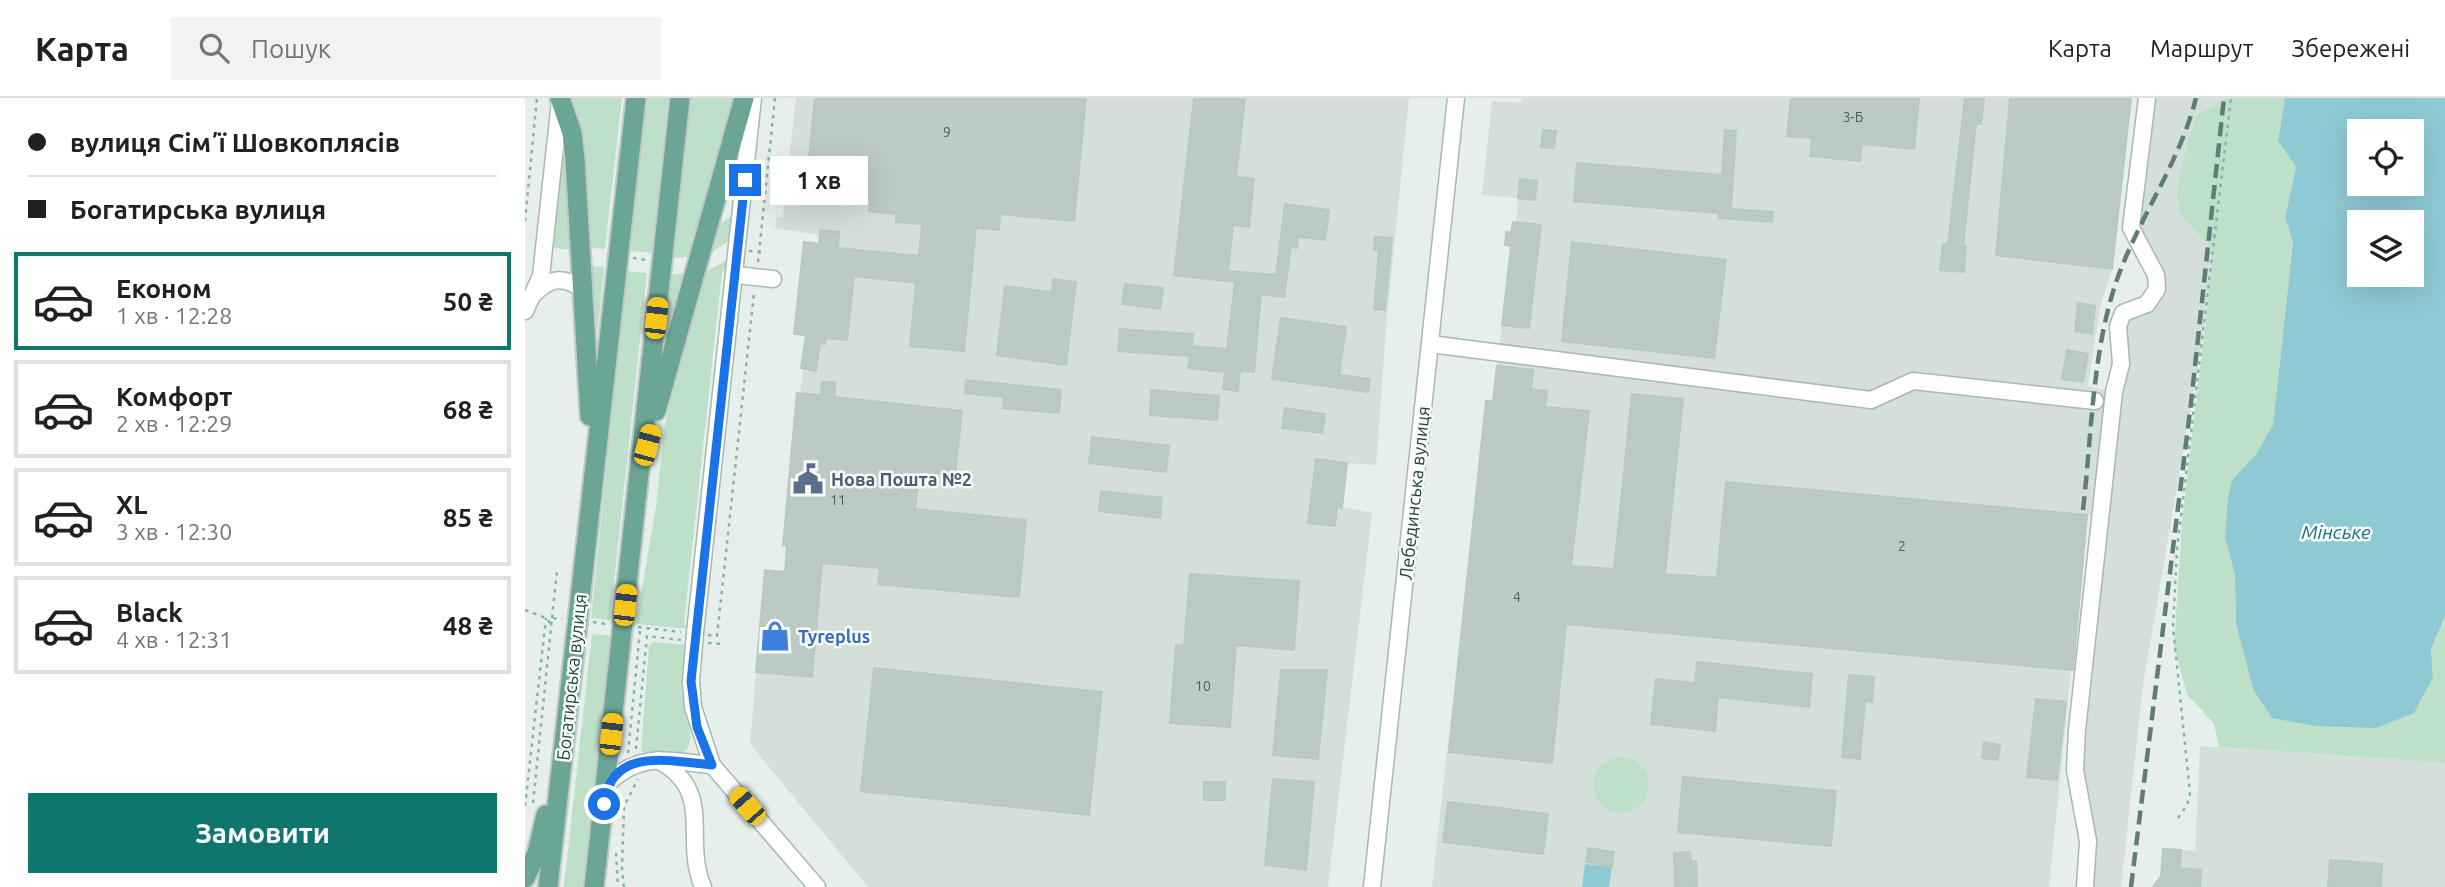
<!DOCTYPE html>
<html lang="uk">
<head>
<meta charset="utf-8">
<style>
  :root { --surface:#fff; --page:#f2f2f2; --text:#202124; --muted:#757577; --line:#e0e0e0; --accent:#0f766e }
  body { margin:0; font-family:Ubuntu,sans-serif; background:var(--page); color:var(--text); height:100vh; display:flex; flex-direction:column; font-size:26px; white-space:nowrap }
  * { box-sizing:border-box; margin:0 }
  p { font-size:23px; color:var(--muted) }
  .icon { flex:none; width:38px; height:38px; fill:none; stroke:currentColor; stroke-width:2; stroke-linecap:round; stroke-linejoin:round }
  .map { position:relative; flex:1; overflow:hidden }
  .drawer { display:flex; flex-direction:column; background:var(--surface); width:525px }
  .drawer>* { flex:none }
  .top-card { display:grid; align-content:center; height:154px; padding:0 28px; background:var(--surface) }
  .buttons { position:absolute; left:1822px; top:21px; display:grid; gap:14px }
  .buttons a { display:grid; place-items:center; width:77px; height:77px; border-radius:0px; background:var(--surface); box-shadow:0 7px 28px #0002; font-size:35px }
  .end { position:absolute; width:32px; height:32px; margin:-16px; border:9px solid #1a73e8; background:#fff; box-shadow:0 0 0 4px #fff }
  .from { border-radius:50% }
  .bubble { position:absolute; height:49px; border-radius:0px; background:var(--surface); box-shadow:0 7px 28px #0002; font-size:23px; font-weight:700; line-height:49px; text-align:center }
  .car { position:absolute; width:21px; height:42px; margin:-21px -10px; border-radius:9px; box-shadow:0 0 5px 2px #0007; background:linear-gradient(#f5c518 24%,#345 0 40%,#f5c518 0 76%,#345 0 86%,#f5c518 0) }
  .top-card b { display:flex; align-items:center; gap:24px; height:66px; font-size:26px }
  .top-card b+b { border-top:2px solid var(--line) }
  .top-card i { width:18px; height:18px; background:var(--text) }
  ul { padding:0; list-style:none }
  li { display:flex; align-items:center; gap:21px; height:98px; margin:0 14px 10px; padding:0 14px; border:4px solid var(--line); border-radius:0px }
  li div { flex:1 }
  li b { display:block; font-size:26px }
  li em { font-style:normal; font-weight:700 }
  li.active { border-color:var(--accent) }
  li>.icon { width:63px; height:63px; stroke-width:1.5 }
  .button { display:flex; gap:14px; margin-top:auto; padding:14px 28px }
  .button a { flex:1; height:80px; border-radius:0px; background:var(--accent); color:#fff; font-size:28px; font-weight:700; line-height:80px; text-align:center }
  header { display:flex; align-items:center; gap:42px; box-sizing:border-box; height:98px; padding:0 35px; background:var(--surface); border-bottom:2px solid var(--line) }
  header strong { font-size:33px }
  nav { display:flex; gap:38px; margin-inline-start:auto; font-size:24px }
  .search { width:490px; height:63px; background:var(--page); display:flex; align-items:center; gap:18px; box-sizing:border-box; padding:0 24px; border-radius:0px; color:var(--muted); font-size:26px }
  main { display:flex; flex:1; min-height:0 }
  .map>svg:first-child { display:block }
  .built { fill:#d4dfda }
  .green { fill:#bfe0c8 }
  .water { fill:#8ec9d4; fill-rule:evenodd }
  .building { fill:#bbcac4; stroke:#b8c9c2; stroke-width:2 }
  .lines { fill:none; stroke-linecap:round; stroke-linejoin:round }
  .minor-casing { stroke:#a8b8b2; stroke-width:19 }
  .major-casing { stroke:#c2cac8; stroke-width:23 }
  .path { stroke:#86b3a5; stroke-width:2.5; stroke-dasharray:3.5 5; stroke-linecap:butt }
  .minor { stroke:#fff; stroke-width:16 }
  .major { stroke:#6aa596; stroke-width:19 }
  .rail { stroke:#5f7d75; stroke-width:4.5; stroke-dasharray:14 7; stroke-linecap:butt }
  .route { stroke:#1a73e8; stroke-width:9 }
  .labels { text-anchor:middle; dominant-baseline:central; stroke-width:5; stroke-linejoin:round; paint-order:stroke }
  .number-label { font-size:14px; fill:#4a645c }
  .service-label { font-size:18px; font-weight:bold; fill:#4e5e75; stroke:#f7fbf9; text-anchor:start }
  .street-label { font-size:18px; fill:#24423a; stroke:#f7fbf9 }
  .shop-label { font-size:18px; font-weight:bold; fill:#366cbe; stroke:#f7fbf9; text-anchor:start }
  .water-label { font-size:19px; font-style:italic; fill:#1c6f80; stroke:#f7fbf9 }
</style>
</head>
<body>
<header>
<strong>Карта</strong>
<div class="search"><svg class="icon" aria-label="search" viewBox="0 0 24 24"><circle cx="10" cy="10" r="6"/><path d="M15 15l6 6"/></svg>Пошук</div>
<nav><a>Карта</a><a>Маршрут</a><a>Збережені</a></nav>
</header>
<main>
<section class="drawer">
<div class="top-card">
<b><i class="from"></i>вулиця Сімʼї Шовкоплясів</b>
<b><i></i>Богатирська вулиця</b>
</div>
<ul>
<li class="active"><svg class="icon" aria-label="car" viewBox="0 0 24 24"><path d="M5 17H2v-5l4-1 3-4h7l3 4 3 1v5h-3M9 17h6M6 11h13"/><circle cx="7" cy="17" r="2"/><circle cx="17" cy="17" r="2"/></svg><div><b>Економ</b><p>1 хв · 12:28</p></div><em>50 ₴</em></li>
<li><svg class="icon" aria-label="car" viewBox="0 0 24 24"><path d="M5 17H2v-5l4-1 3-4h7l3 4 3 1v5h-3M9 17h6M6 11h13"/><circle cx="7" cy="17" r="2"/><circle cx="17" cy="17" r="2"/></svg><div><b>Комфорт</b><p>2 хв · 12:29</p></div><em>68 ₴</em></li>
<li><svg class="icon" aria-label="car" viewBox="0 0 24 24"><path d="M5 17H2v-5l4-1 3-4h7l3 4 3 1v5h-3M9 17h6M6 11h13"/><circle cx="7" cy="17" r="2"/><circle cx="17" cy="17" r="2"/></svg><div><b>XL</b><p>3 хв · 12:30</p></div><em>85 ₴</em></li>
<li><svg class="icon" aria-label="car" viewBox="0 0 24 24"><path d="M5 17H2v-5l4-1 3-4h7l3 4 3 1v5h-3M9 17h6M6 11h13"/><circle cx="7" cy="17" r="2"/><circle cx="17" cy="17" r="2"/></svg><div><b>Black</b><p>4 хв · 12:31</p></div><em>48 ₴</em></li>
</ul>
<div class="button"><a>Замовити</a></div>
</section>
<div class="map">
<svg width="1920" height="789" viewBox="0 0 1920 789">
  <rect width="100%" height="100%" fill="#e6efeb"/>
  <!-- built -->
  <g class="built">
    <polygon points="271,0 884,0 862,219 851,367 822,365 817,409 847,415 803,789 343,789 225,646 240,472 260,473 262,447 258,447 272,295 275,295 278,276 280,245 297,246 285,244 285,238 269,236 279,144 294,146 295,137 250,130 252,119 258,119"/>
    <polygon points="997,0 1606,0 1587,171 1575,210 1563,288 1581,293 1566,417 1562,417 1524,789 907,789 961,303 968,301 986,148 980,147 981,134 986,134 988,124 991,124 993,100 957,97 967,3 996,5"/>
    <polygon points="1630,0 1701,0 1670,18 1652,86 1653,114 1689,154 1687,184 1618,587 1596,789 1569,789 1571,745 1557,675 1601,219 1637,193 1611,129"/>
    <polygon points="1675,648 1920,665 1920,789 1630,789 1636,778 1638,751 1670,753"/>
  </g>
  <!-- green -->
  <g class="green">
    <path d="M45 0H97L80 151 66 150C63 94 64 53 45 0Z"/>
    <polygon points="121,0 143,0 127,155 104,153"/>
    <polygon points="166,0 209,0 165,159 149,160"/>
    <polygon points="1701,0 1760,0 1753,43 1771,69 1760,120 1768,144 1748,327 1732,355 1707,382 1700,440 1710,477 1711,526 1728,591 1908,579 1906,551 1920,518 1920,665 1694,649 1689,626 1662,596 1649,548 1657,424 1689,154 1653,114 1652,86 1670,18"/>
    <polygon points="40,43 49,152 28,150"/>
    <polygon points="209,117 207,141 180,158 193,127"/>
    <polygon points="204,161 203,168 197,174 159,525 164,531 111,526 131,408 140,326 176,176"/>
    <polygon points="65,168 79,169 73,231 70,231"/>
    <polygon points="102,173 122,175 85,522 66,520"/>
    <polygon points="159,175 142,241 140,241 146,177"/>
    <polygon points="67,536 87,538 61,789 39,789"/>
    <polygon points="129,544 161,547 157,593 166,639 162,652 156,655 116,654 124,548"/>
    <circle cx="1096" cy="687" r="28"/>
  </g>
  <!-- water -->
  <g class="water">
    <path d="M1760 0H1920V518L1906 551 1908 579 1889 615 1851 630 1790 628 1747 620 1728 591 1711 526 1710 477 1700 440 1703 400 1707 382 1732 355 1748 327 1768 144 1760 120 1771 69 1753 43ZM1834 33H1886V86H1834ZM1834 124H1886V177H1834Z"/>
    <polygon points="1060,766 1087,769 1084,789 1057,789"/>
  </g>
  <!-- building -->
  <g class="building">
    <polygon points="290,0 561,0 549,123 475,116 474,132 451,130 439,253 385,248 391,185 329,178 322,242 301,240 300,246 295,245 291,273 276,270 281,237 269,236 279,144 294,146 295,132 314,134 313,150 394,158 397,126 371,124 371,116 344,113 345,101 269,94 272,67 283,68"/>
    <polygon points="669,0 720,0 711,79 729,81 724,129 708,127 703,173 751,177 760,106 804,112 800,142 773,139 772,150 766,149 759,199 736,196 729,274 715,273 713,293 698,291 700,274 663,270 665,258 593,253 595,231 668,236 667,248 702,251 710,184 649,177"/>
    <polygon points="1266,0 1394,0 1389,51 1337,46 1335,63 1285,58 1287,40 1262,38"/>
    <polygon points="1440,0 1459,0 1456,26 1451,26 1438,148 1441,148 1439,174 1415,172 1418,146 1423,146"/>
    <polygon points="1485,0 1606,0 1587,171 1471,157"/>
    <polygon points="1018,32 1031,33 1029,50 1016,49"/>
    <polygon points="1200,32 1211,33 1206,111 1248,114 1247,124 1194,120 1194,115 1049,103 1052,65 1197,77"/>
    <polygon points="995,81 1012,83 1010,102 993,100"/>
    <polygon points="988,124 1016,127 1004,230 977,227 986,148 980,147 981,134 986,135"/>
    <polygon points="850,139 867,140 860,212 849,211 854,152 849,152"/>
    <polygon points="1047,144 1201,162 1189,260 1037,243"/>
    <polygon points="528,181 551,184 541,267 472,257 480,188 527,194"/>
    <polygon points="600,186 638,190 635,211 597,206"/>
    <polygon points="1553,205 1570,208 1567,236 1550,233"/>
    <polygon points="756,220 821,229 814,277 845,281 843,294 747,281"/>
    <polygon points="1542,252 1563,256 1558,284 1537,281"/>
    <polygon points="972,268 1008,272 1006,291 1022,293 1020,309 1064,313 1046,468 1089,471 1107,296 1158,301 1140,476 1192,480 1201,384 1562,417 1548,572 1041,526 1027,665 924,654 961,303 968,303"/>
    <polygon points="441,282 536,292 534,315 478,310 479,299 440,295"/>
    <polygon points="297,284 310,284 310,299 437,313 430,377 394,374 390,411 501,422 494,499 353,486 355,470 297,465 287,579 231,574 240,472 260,474 262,447 258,447 272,295 296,297"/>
    <polygon points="626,292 694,298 692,322 625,317"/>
    <polygon points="760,310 800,316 797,335 757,330"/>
    <polygon points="567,339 644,348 641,374 564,365"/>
    <polygon points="791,361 822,365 817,410 812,409 810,428 783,425"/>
    <polygon points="576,393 637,400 635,420 574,413"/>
    <polygon points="665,476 774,483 769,552 711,547 705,629 645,625 651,547 659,548"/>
    <polygon points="1172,564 1287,576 1284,609 1193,599 1190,633 1126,626 1131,581 1170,585"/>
    <polygon points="349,570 577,594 564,717 336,693"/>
    <polygon points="756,572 802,572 793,661 748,657"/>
    <polygon points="1324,577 1349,579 1347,604 1340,603 1335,661 1317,659"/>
    <polygon points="1511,601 1541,604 1532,682 1502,679"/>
    <polygon points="1459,644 1475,647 1473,662 1457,660"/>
    <polygon points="1158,679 1311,693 1306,748 1153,734"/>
    <polygon points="748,681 789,684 781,772 740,767"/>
    <rect x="679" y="684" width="21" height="18"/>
    <polygon points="923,704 1023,716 1018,756 918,744"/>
    <polygon points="1063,750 1089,754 1087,768 1061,764"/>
    <polygon points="1638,751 1656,752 1655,770 1676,772 1675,789 1628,789 1636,778"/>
    <polygon points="1165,754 1166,763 1171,763 1172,789 1150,789 1149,755"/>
    <polygon points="1805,762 1857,766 1856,789 1803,789"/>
  </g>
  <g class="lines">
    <!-- minor casing -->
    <g class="minor-casing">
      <g id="minor">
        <polyline points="228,0 170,535 166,583 168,609 187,667 292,789"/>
        <polyline points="211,177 248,181"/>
        <path d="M10 195C26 179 40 178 58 192"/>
        <polyline points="0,213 16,178 35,3"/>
        <polyline points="905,246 1346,302 1388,283 1570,303"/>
        <path d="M133 662C191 694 157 739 178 789"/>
        <path d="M81 687C115 653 143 663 187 667"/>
        <polyline points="847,789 931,0"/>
        <polyline points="1560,789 1563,743 1550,672 1552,632 1589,294 1596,266 1593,228 1598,215 1622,206 1632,191 1631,177 1606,130 1622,0"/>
      </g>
    </g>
    <!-- major casing -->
    <g class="major-casing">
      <g id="major">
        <polyline points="35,0 47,35 50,61 65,318"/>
        <polyline points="131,313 219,0"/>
        <polyline points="0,780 12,755 21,717"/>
        <polyline points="23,789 111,0"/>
        <polyline points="69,789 155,0"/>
      </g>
    </g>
    <!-- path -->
    <g class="path">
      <polyline points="0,123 12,0"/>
      <polyline points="224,153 238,154"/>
      <polyline points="108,160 122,162"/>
      <polyline points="233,164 250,0"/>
      <polyline points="0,512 21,520 27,527"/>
      <polyline points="27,520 32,473"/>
      <polyline points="68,524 82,526"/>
      <polyline points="113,529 156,534"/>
      <polyline points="183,537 192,538 229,195"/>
      <polyline points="183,545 197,546"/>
      <polyline points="111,651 122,538 156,542"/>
      <polyline points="103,655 115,533"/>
      <polyline points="8,705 27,520 37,521"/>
      <polyline points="0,708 21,520"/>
      <polyline points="1653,720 1662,707 1665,695 1648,529 1652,452 1706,0"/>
      <polyline points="91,755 93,789"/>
      <polyline points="99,789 97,771 99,708 113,681"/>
    </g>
    <!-- minor -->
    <use href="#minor" class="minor"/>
    <!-- major -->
    <use href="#major" class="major"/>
    <!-- rail -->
    <g class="rail">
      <path d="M1558 412C1567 335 1567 249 1594 176 1617 115 1655 63 1671 0"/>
      <polyline points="1606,789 1666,305 1699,0"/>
    </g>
  </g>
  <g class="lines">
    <!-- route -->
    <path class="route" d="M79 706C86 648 145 663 187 667L172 629 166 583 220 82"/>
  </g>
  <!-- icons -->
  <defs>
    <g id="civic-bare" transform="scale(2.415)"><path d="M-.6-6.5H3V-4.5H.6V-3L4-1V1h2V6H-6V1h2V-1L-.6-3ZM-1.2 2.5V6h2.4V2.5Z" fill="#5c6f8a" stroke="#f7fbf9" stroke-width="2.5" paint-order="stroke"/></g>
    <g id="shop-bare" transform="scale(2.415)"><path d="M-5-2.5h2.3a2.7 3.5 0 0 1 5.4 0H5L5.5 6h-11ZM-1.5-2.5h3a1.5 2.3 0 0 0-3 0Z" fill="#3f7fe0" stroke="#f7fbf9" stroke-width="2.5" paint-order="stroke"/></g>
  </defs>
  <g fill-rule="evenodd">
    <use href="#civic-bare" x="283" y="381"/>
    <use href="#shop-bare" x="250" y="538"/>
  </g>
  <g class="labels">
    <!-- number labels -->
    <g class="number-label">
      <text x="1328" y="19">3-Б</text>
      <text x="422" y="34">9</text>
      <text x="313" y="402">11</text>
      <text x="1377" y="448">2</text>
      <text x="992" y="499">4</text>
      <text x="678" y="588">10</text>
    </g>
    <!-- service labels -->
    <g class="service-label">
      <text x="306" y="381">Нова Пошта №2</text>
    </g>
    <!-- street labels -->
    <g class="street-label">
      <text transform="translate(889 395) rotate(-84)">Лебединська вулиця</text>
      <text transform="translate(46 579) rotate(-84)">Богатирська вулиця</text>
    </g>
    <!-- shop labels -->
    <g class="shop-label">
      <text x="273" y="538">Tyreplus</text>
    </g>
    <!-- water labels -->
    <g class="water-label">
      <text x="1811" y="434">Мінське</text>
    </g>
  </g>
</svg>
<div class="buttons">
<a><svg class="icon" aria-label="locate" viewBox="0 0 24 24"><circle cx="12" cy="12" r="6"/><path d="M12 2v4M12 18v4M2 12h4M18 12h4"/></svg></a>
<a><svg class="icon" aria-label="layers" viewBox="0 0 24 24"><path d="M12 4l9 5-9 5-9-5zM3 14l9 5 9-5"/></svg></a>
</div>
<i class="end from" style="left:79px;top:706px"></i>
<i class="end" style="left:220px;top:82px"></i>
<div class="bubble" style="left:245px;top:58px;width:98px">1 хв</div>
<i class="car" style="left:131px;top:220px;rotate:6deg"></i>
<i class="car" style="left:122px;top:347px;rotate:15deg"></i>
<i class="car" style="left:100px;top:507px;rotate:6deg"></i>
<i class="car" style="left:86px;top:636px;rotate:6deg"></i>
<i class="car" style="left:222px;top:708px;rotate:319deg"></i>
</div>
</main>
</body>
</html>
